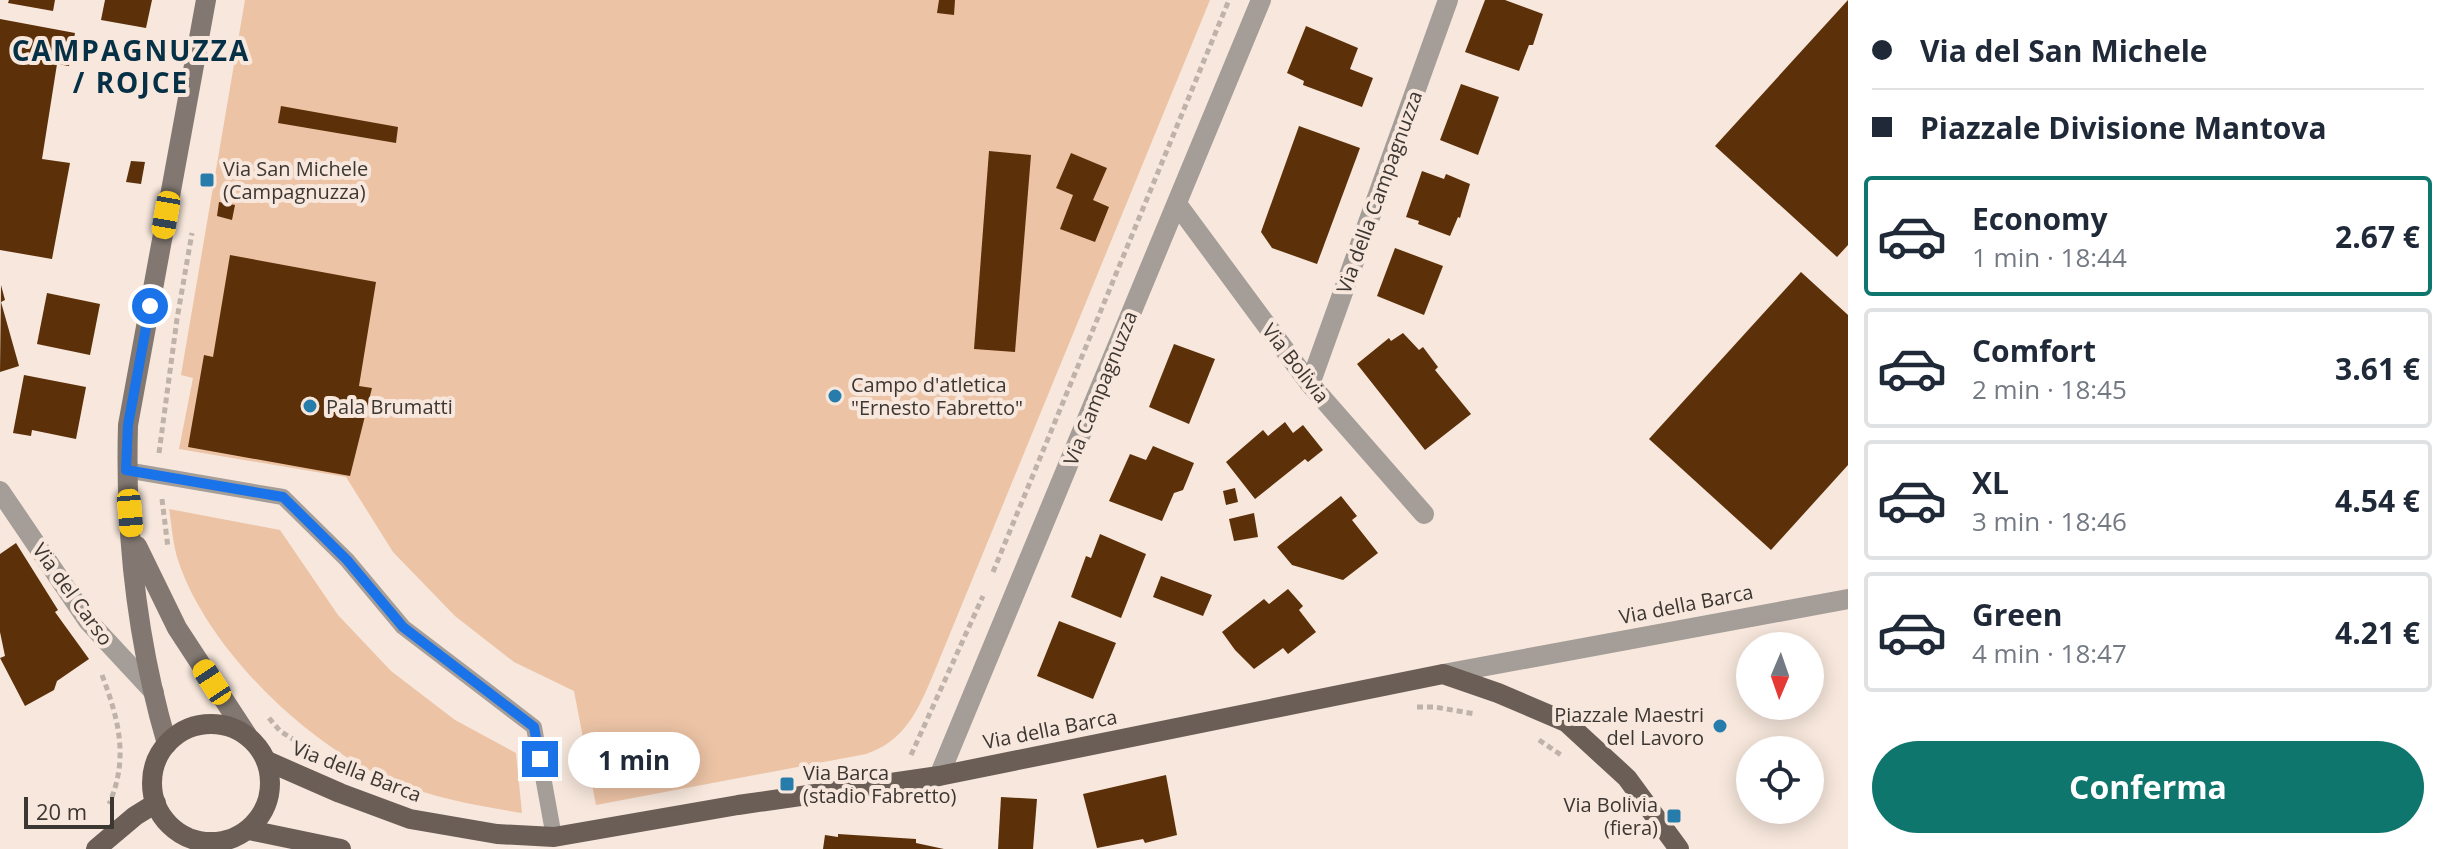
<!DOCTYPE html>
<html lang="it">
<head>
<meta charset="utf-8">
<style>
  :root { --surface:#fff; --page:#f2f2f3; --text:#1f2937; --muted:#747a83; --line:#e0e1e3; --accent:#0f766e }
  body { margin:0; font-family:"Open Sans",sans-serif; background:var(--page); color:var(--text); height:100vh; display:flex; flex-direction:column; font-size:30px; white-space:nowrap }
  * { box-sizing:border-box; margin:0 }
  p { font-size:26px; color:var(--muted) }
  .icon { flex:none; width:44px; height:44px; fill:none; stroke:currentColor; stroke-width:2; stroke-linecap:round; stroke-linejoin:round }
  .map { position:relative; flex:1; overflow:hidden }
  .details { display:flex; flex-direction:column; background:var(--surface); width:600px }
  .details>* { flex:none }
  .top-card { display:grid; align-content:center; height:176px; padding:0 24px; background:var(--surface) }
  .needle { width:52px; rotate:182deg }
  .fabs { position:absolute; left:1736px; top:632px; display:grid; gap:16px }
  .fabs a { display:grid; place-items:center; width:88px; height:88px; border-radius:50%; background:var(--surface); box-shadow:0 4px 20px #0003; font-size:40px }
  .scale { position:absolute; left:24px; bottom:20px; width:90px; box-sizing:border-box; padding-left:8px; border:4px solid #3d3733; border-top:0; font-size:22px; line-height:28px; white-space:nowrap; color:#3d3733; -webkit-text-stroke:6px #f7e7dc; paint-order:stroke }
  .end { position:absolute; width:36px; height:36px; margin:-18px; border:10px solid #1a73e8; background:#fff; box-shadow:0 0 0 4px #fff }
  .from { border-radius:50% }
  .bubble { position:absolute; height:56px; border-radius:28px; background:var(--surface); box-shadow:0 4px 20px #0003; font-size:26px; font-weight:700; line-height:56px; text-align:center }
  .car { position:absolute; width:24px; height:48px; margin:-24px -12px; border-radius:10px; box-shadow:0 0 6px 2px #0007; background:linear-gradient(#f5c518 24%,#345 0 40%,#f5c518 0 76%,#345 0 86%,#f5c518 0) }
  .top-card b { display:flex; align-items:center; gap:28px; height:76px; font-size:30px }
  .top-card b+b { border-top:2px solid var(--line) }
  .top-card i { width:20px; height:20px; background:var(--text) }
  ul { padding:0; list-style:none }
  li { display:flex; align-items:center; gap:24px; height:120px; margin:0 16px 12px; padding:0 8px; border:4px solid var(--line); border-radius:8px }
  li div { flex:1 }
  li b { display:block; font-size:30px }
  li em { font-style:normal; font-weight:700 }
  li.on { border-color:var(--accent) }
  li>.icon { width:72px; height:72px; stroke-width:1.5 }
  .primary-button { display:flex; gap:16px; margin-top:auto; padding:16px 24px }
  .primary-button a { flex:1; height:92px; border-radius:48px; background:var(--accent); color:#fff; font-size:32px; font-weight:700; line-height:92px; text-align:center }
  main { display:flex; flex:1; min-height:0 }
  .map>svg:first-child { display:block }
  .green { fill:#ecc3a5 }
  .building { fill:#5c3008 }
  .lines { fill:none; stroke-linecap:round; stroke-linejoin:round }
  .path { stroke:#bfb2a9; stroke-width:5; stroke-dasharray:6 4; stroke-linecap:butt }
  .lane { stroke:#a49d98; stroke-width:16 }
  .street { stroke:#a49d98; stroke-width:20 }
  .secondary { stroke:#827871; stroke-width:20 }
  .primary { stroke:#6a5e56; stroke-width:20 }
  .route { stroke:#1a73e8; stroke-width:10 }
  .poi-dot { fill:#267dac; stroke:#f7e7dc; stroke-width:3 }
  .labels { text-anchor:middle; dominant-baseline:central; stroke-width:8; stroke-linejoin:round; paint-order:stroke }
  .poi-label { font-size:20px; fill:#3d3733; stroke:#f7e7dc; text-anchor:start }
  .street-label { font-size:20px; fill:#3d3733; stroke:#f7e7dc }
  .district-label { font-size:28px; font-weight:bold; letter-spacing:2px; fill:#053046; stroke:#f7e7dc }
</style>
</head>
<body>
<main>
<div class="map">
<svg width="1848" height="849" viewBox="0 0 1848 849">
  <rect width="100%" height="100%" fill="#f7e7dc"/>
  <!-- green -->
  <g class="green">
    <path d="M245 0H1210L933 675C918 710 905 741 866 754L596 805 574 691 514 662 455 616 393 552 346 477 179 449 193 378 181 375Z"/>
    <path d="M169 509 280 530 338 615 391 671 455 720 516 753 522 813C480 806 438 799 397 783 312 750 209 651 179 563 173 547 172 527 169 509Z"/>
  </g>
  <!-- building -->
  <g class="building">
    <polygon points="9,0 55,0 53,11 8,3"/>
    <polygon points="105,0 152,0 146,28 101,20"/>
    <polygon points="939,0 955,0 954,15 937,13"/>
    <polygon points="1485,0 1505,0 1543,14 1533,45 1529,45 1519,71 1465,52"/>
    <polygon points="1848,0 1848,245 1837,257 1715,146"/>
    <polygon points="0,19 75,33 69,66 57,64 42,159 70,163 52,259 0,250"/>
    <polygon points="1306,26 1358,48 1350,69 1373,78 1362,107 1303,85 1304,81 1287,73"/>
    <polygon points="1461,84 1499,97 1478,155 1440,140"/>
    <polygon points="281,106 398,127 396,143 278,123"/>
    <polygon points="1299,126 1360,148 1317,264 1272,248 1261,232"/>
    <polygon points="989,151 1031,155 1015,352 974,349"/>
    <polygon points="1071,153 1107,168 1093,200 1109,207 1095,242 1060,229 1073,195 1056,188"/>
    <polygon points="131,161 145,162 141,184 126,182"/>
    <polygon points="1422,171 1444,179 1446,174 1470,184 1460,218 1458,217 1450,236 1418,224 1419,221 1406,217"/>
    <polygon points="219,202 235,205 232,220 217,216"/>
    <polygon points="1395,248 1443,266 1424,315 1377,296"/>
    <polygon points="230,255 376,282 359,386 372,388 350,476 188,447 204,355 213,357"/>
    <polygon points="1801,272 1848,315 1848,465 1771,550 1649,439"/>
    <polygon points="1,285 5,300 1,302 19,366 0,372"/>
    <polygon points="47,293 100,304 90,355 37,344"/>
    <polygon points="1403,333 1419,350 1423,347 1438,367 1435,370 1471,414 1425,450 1357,364 1389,338 1391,341"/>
    <polygon points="1174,344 1215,359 1189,424 1149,407"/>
    <polygon points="24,375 86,387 76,439 32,430 31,436 13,433"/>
    <polygon points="1285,422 1293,433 1303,425 1323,450 1308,462 1305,459 1255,499 1226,462 1263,430 1268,436"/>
    <polygon points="1153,446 1194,463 1183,490 1174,493 1162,521 1109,501 1130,454 1146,460"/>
    <polygon points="1235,488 1238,502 1226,505 1223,491"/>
    <polygon points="1341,496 1357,516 1352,520 1378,553 1343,580 1292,565 1277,547"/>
    <polygon points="1254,513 1258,537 1234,541 1229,519"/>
    <polygon points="1100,534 1146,554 1121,618 1071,597 1086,556 1091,558"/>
    <polygon points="16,543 58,610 55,612 89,659 57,681 54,690 25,706 0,658 5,656 0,632 0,554"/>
    <polygon points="1161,576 1212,595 1203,616 1153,597"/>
    <polygon points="1288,589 1303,606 1299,610 1316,632 1288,654 1283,648 1254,669 1235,650 1222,632 1264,599 1269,604"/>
    <polygon points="1059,621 1116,643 1093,699 1037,676"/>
    <polygon points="1166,775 1177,835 1145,843 1143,839 1097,848 1083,794"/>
    <polygon points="1001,797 1037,799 1033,849 998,849"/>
    <polygon points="838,834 916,839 916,843 944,849 823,849 825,835 838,837"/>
  </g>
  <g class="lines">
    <!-- path -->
    <g class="path">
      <polyline points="159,453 177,319 192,233"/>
      <polyline points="162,499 168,548"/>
      <polyline points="993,572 1229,0"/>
      <path d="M102 675C119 720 129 759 109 804"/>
      <polyline points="1417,707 1435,707 1475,714"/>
      <polyline points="269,718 280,731 312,751"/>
      <polyline points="1539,740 1561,755"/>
      <polyline points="911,755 983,596"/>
    </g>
    <!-- lane -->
    <polyline class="lane" points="126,470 283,497 347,560 403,627 534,727 554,837"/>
    <!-- street -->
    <g class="street">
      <polyline points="1177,204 1310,384 1424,514"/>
      <polyline points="1310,384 1448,0"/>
      <polyline points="0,491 88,621 154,692"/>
      <polyline points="1443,674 1848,599"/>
      <polyline points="939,776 1261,0"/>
    </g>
    <!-- secondary -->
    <g class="secondary">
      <polyline points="137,546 177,628 247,735"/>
      <path d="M167 744C137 642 125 531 128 425L206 0"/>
    </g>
    <!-- primary -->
    <g class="primary">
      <circle cx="211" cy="783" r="59"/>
      <polyline points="267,761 340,793 410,819 497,834 554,837 738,805 939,776 1443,674 1498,693 1566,722 1627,778 1679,849"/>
      <polyline points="249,830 341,849"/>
      <polyline points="96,849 135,816 156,803"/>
    </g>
  </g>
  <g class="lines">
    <!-- route -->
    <polyline class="route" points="150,306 128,425 126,470 283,497 347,560 403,627 534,727 540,759"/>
  </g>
  <!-- markers -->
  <g class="poi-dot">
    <rect x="199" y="172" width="16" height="16" rx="4"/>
    <circle cx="835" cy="396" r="8"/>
    <circle cx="310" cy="406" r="8"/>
    <circle cx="1720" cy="726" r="8"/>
    <rect x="779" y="776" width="16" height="16" rx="4"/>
    <rect x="1666" y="808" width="16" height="16" rx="4"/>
  </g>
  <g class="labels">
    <!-- poi labels -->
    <g class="poi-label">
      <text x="223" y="168">Via San Michele<tspan x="223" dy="23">(Campagnuzza)</tspan></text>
      <text x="851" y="384">Campo d'atletica<tspan x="851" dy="23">"Ernesto Fabretto"</tspan></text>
      <text x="326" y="406">Pala Brumatti</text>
      <text x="1704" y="714" text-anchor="end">Piazzale Maestri<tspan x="1704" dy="23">del Lavoro</tspan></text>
      <text x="803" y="772">Via Barca<tspan x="803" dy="23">(stadio Fabretto)</tspan></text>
      <text x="1658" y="804" text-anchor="end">Via Bolivia<tspan x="1658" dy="23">(fiera)</tspan></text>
    </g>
    <!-- street labels -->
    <g class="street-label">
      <text transform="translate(1379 192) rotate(-70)">Via della Campagnuzza</text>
      <text transform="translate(1296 363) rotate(52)">Via Bolivia</text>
      <text transform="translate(1100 388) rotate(-68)">Via Campagnuzza</text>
      <text transform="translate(73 594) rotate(54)">Via del Carso</text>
      <text transform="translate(1686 604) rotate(-11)">Via della Barca</text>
      <text transform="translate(1050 729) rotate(-11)">Via della Barca</text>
      <text transform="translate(357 771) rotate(21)">Via della Barca</text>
    </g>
    <!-- district labels -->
    <g class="district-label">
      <text x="131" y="50">CAMPAGNUZZA<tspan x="131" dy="32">/ ROJCE</tspan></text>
    </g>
  </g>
</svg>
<div class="fabs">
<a><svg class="needle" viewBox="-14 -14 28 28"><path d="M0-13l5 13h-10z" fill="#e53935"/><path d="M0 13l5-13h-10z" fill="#747a83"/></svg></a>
<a><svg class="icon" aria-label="locate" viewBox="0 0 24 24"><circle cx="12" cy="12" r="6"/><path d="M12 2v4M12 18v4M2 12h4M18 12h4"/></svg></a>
</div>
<div class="scale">20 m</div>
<i class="end from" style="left:150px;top:306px"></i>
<i class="end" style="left:540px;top:759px"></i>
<div class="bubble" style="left:568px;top:732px;width:132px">1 min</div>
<i class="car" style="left:166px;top:215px;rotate:190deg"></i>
<i class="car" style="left:130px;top:513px;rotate:175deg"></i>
<i class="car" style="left:212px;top:682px;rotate:327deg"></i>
</div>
<section class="details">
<div class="top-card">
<b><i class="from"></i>Via del San Michele</b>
<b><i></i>Piazzale Divisione Mantova</b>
</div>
<ul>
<li class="on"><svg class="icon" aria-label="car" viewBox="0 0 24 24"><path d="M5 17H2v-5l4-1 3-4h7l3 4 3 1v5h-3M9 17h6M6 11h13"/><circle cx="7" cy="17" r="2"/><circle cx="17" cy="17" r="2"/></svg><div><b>Economy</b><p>1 min · 18:44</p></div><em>2.67 €</em></li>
<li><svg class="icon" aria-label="car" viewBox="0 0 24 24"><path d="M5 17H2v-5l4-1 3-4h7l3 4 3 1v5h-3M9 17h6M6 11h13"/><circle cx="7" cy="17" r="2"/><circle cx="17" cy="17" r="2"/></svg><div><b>Comfort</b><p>2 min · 18:45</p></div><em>3.61 €</em></li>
<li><svg class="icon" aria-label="car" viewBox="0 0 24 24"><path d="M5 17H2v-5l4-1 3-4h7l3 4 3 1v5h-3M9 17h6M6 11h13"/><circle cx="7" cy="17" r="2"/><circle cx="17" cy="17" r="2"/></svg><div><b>XL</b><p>3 min · 18:46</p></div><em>4.54 €</em></li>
<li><svg class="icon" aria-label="car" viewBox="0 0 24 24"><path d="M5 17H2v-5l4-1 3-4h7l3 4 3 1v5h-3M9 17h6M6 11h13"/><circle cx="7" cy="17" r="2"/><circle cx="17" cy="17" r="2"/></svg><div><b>Green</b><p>4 min · 18:47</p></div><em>4.21 €</em></li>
</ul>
<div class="primary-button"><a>Conferma</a></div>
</section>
</main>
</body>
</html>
